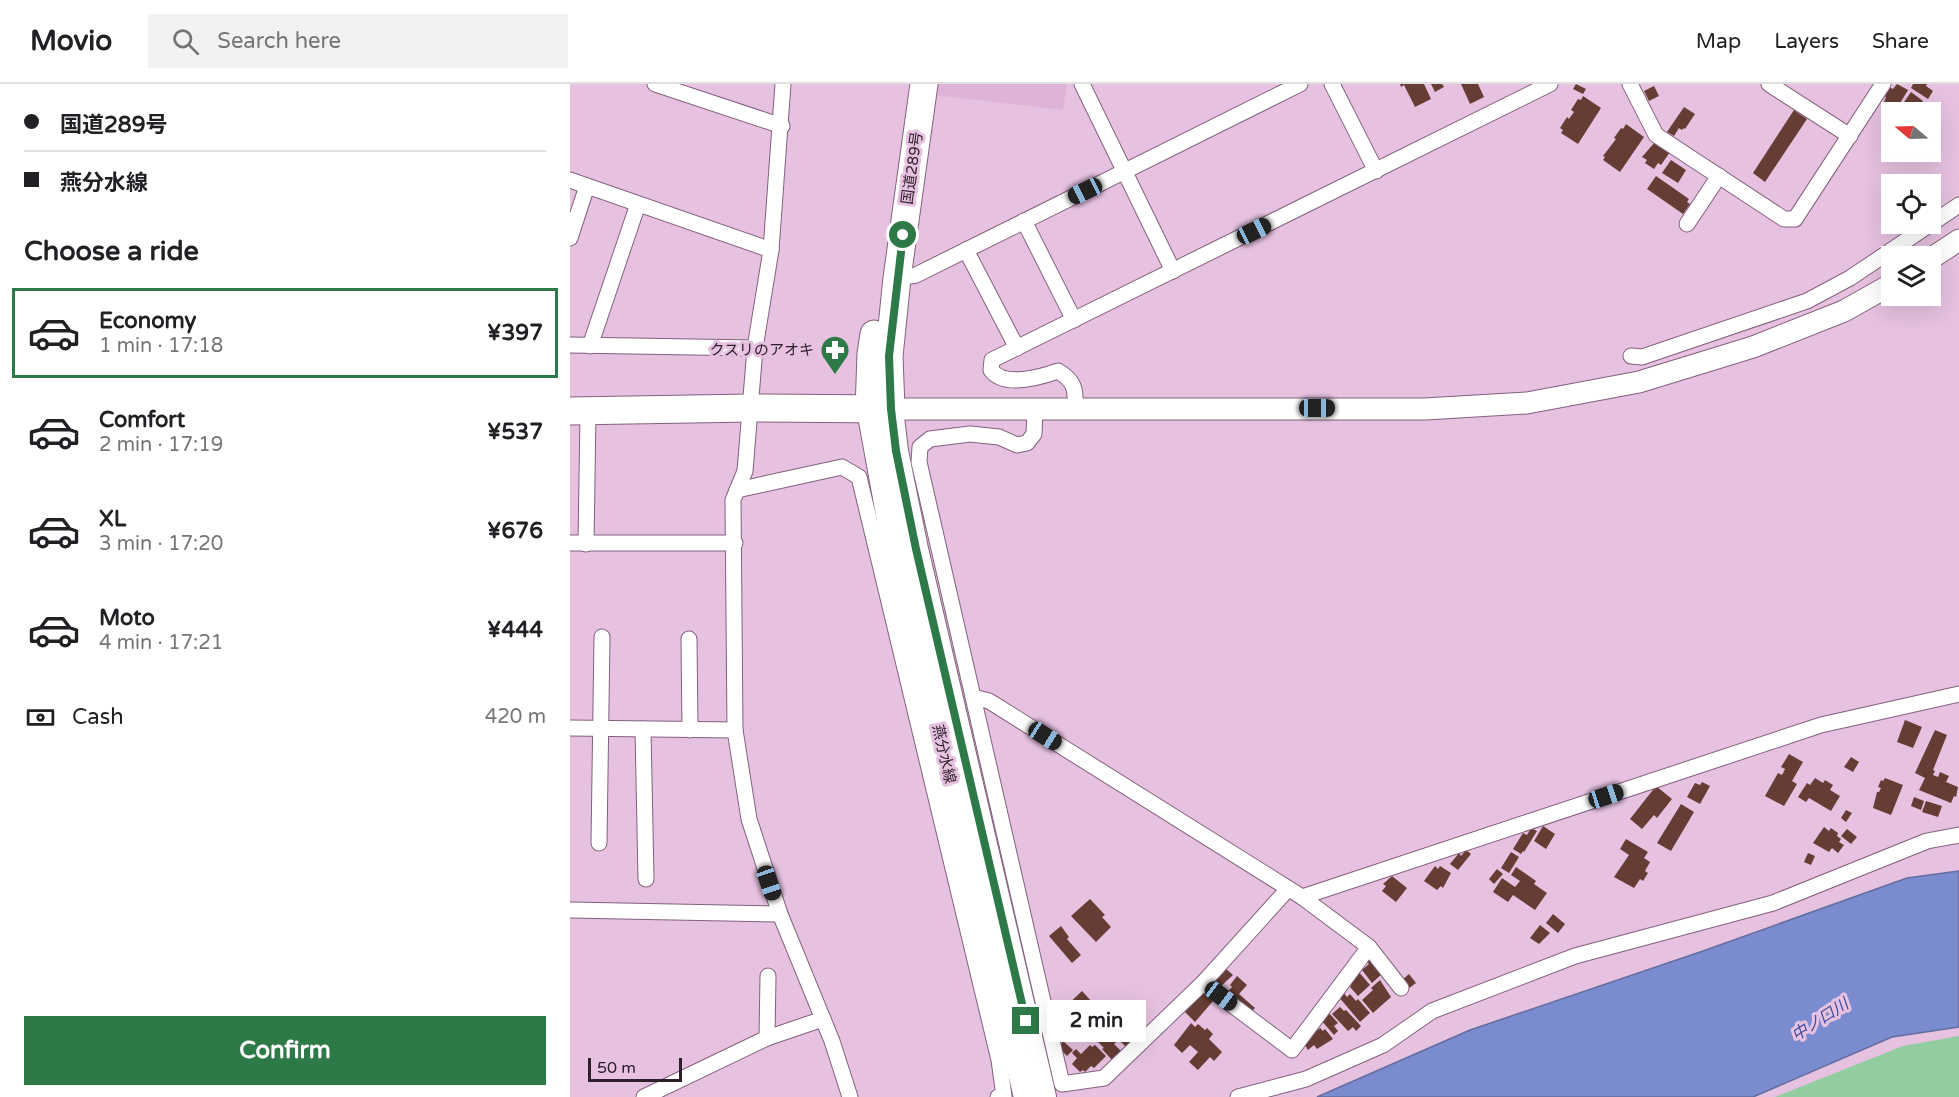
<!DOCTYPE html>
<html lang="en">
<head>
<meta charset="utf-8">
<style>
  :root { --surface:#fff; --page:#f2f2f2; --text:#202124; --muted:#757577; --line:#e0e0e0; --accent:#2d7947 }
  body { margin:0; font-family:"Varela Round","Noto Sans JP",sans-serif; background:var(--page); color:var(--text); height:100vh; display:flex; flex-direction:column; font-size:22px; white-space:nowrap }
  * { box-sizing:border-box; margin:0 }
  p { font-size:20px; color:var(--muted) }
  .icon { flex:none; width:33px; height:33px; fill:none; stroke:currentColor; stroke-width:2; stroke-linecap:round; stroke-linejoin:round }
  .map { position:relative; flex:1; overflow:hidden }
  .sheet { display:flex; flex-direction:column; background:var(--surface); width:570px }
  .sheet>* { flex:none }
  .banner { display:grid; align-content:center; height:132px; padding:0 24px; background:var(--surface) }
  .needle { width:39px; rotate:289deg }
  .tools { position:absolute; left:1311px; top:18px; display:grid; gap:12px }
  .tools a { display:grid; place-items:center; width:60px; height:60px; border-radius:0px; background:var(--surface); box-shadow:0 6px 24px #0002; font-size:30px }
  .scale { position:absolute; left:18px; bottom:15px; width:94px; box-sizing:border-box; padding-left:6px; border:3px solid #2e202b; border-top:0; font-size:16px; line-height:21px; white-space:nowrap; color:#2e202b; -webkit-text-stroke:4px #e6c1e0; paint-order:stroke }
  .end { position:absolute; width:27px; height:27px; margin:-14px; border:8px solid #2d7947; background:#fff; box-shadow:0 0 0 3px #fff }
  .from { border-radius:50% }
  .bubble { position:absolute; height:42px; border-radius:0px; background:var(--surface); box-shadow:0 6px 24px #0002; font-size:20px; font-weight:700; line-height:42px; text-align:center }
  .car { position:absolute; width:18px; height:36px; margin:-18px -9px; border-radius:8px; box-shadow:0 0 4px 2px #0007; background:linear-gradient(#222 24%,#8ab4d8 0 40%,#222 0 76%,#8ab4d8 0 86%,#222 0) }
  .banner b { display:flex; align-items:center; gap:21px; height:57px; font-size:22px }
  .banner b+b { border-top:2px solid var(--line) }
  .banner i { width:15px; height:15px; background:var(--text) }
  ul { padding:0; list-style:none }
  li { display:flex; align-items:center; gap:18px; height:90px; margin:0 12px 9px; padding:0 12px; border:3px solid transparent; border-radius:0px }
  li div { flex:1 }
  li b { display:block; font-size:22px }
  li em { font-style:normal; font-weight:700 }
  li.active { border-color:var(--accent) }
  li>.icon { width:54px; height:54px; stroke-width:1.5 }
  h2 { padding:0 24px; font-size:27px; line-height:72px }
  .pay { display:flex; align-items:center; gap:15px; height:66px; padding:0 24px; font-size:22px }
  .pay p { margin-inline-start:auto }
  .button { display:flex; gap:12px; margin-top:auto; padding:12px 24px }
  .button a { flex:1; height:69px; border-radius:0px; background:var(--accent); color:#fff; font-size:24px; font-weight:700; line-height:69px; text-align:center }
  header { display:flex; align-items:center; gap:36px; box-sizing:border-box; height:84px; padding:0 30px; background:var(--surface); border-bottom:2px solid var(--line) }
  header strong { font-size:28px }
  nav { display:flex; gap:33px; margin-inline-start:auto; font-size:21px }
  .search { width:420px; height:54px; background:var(--page); display:flex; align-items:center; gap:15px; box-sizing:border-box; padding:0 21px; border-radius:0px; color:var(--muted); font-size:22px }
  main { display:flex; flex:1; min-height:0 }
  .map>svg:first-child { display:block }
  .built { fill:#deb3d7 }
  .green { fill:#92cca1 }
  .water { fill:#7a8ccf; stroke:#636c9e; stroke-width:1.5 }
  .building { fill:#663d35 }
  .lines { fill:none; stroke-linecap:round; stroke-linejoin:round }
  .street-casing { stroke:#83617d; stroke-width:17 }
  .secondary-casing { stroke:#83617d; stroke-width:23 }
  .primary-casing { stroke:#83617d; stroke-width:26 }
  .highway-casing { stroke:#83617d; stroke-width:29 }
  .street { stroke:#fff; stroke-width:15 }
  .secondary { stroke:#fff; stroke-width:21 }
  .primary { stroke:#fff; stroke-width:24 }
  .highway { stroke:#fff; stroke-width:27 }
  .route { stroke:#2d7947; stroke-width:8 }
  .labels { text-anchor:middle; dominant-baseline:central; stroke-width:6; stroke-linejoin:round; paint-order:stroke }
  .street-label { font-size:15px; fill:#2e202b; stroke:#e6c1e0 }
  .poi-label { font-size:15px; fill:#2e202b; stroke:#e6c1e0; text-anchor:end }
  .water-label { font-size:16px; font-style:italic; fill:#3d4d9e; stroke:#e6c1e0 }
</style>
</head>
<body>
<header>
<strong>Movio</strong>
<div class="search"><svg class="icon" aria-label="search" viewBox="0 0 24 24"><circle cx="10" cy="10" r="6"/><path d="M15 15l6 6"/></svg>Search here</div>
<nav><a>Map</a><a>Layers</a><a>Share</a></nav>
</header>
<main>
<section class="sheet">
<div class="banner">
<b><i class="from"></i>国道289号</b>
<b><i></i>燕分水線</b>
</div>
<h2>Choose a ride</h2>
<ul>
<li class="active"><svg class="icon" aria-label="car" viewBox="0 0 24 24"><path d="M5 17H2v-5l4-1 3-4h7l3 4 3 1v5h-3M9 17h6M6 11h13"/><circle cx="7" cy="17" r="2"/><circle cx="17" cy="17" r="2"/></svg><div><b>Economy</b><p>1 min · 17:18</p></div><em>¥397</em></li>
<li><svg class="icon" aria-label="car" viewBox="0 0 24 24"><path d="M5 17H2v-5l4-1 3-4h7l3 4 3 1v5h-3M9 17h6M6 11h13"/><circle cx="7" cy="17" r="2"/><circle cx="17" cy="17" r="2"/></svg><div><b>Comfort</b><p>2 min · 17:19</p></div><em>¥537</em></li>
<li><svg class="icon" aria-label="car" viewBox="0 0 24 24"><path d="M5 17H2v-5l4-1 3-4h7l3 4 3 1v5h-3M9 17h6M6 11h13"/><circle cx="7" cy="17" r="2"/><circle cx="17" cy="17" r="2"/></svg><div><b>XL</b><p>3 min · 17:20</p></div><em>¥676</em></li>
<li><svg class="icon" aria-label="car" viewBox="0 0 24 24"><path d="M5 17H2v-5l4-1 3-4h7l3 4 3 1v5h-3M9 17h6M6 11h13"/><circle cx="7" cy="17" r="2"/><circle cx="17" cy="17" r="2"/></svg><div><b>Moto</b><p>4 min · 17:21</p></div><em>¥444</em></li>
</ul>
<div class="pay"><svg class="icon" aria-label="cash" viewBox="0 0 24 24"><path d="M3 7h18v10H3z"/><circle cx="12" cy="12" r="2"/></svg>Cash<p>420 m</p></div>
<div class="button"><a>Confirm</a></div>
</section>
<div class="map">
<svg width="1389" height="1013" viewBox="0 0 1389 1013">
  <rect width="100%" height="100%" fill="#e6c1e0"/>
  <!-- built -->
  <polygon class="built" points="366,0 497,0 493,26 364,11"/>
  <!-- green -->
  <polygon class="green" points="1389,952 1389,1013 1205,1013 1333,962"/>
  <!-- water -->
  <polygon class="water" points="1389,787 1389,943 1322,953 1183,1013 747,1013 900,946 1133,867 1337,794"/>
  <!-- building -->
  <g class="building">
    <polygon points="830,0 854,0 861,15 845,23 834,1 831,3"/>
    <polygon points="861,0 872,0 874,3 865,8"/>
    <polygon points="891,0 908,0 914,13 900,20"/>
    <polygon points="1006,0 1016,5 1013,10 1003,5"/>
    <polygon points="1327,0 1338,6 1326,26 1314,18 1316,13 1314,12 1319,3 1323,5"/>
    <polygon points="1343,0 1357,0 1356,2 1363,7 1358,15 1341,4"/>
    <polygon points="1084,2 1089,12 1079,17 1074,7"/>
    <polygon points="1341,8 1353,17 1346,28 1337,28 1330,24"/>
    <polygon points="1013,12 1031,24 1008,60 991,49 993,46 990,44 997,33 999,35 1004,28 1001,26 1008,15 1011,16"/>
    <polygon points="1317,22 1325,27 1322,28 1321,34 1313,29"/>
    <polygon points="1114,23 1125,30 1115,45 1114,44 1112,46 1109,44 1104,52 1097,48"/>
    <polygon points="1224,26 1237,35 1195,98 1183,89"/>
    <polygon points="1056,40 1074,53 1050,88 1033,76 1035,73 1033,72 1046,55 1044,54 1051,44 1053,45"/>
    <polygon points="1085,58 1100,68 1091,81 1088,79 1084,85 1075,79 1077,76 1072,73"/>
    <polygon points="1101,76 1116,86 1108,99 1092,89"/>
    <polygon points="1086,92 1119,115 1117,118 1120,120 1113,130 1077,105"/>
    <polygon points="1335,636 1352,643 1343,664 1327,658"/>
    <polygon points="1365,646 1377,651 1363,686 1365,687 1363,691 1368,693 1370,688 1379,692 1376,698 1388,703 1386,713 1384,712 1381,719 1349,706 1355,694 1345,689"/>
    <polygon points="1219,670 1233,678 1222,697 1227,700 1214,722 1195,712 1208,689 1212,691 1215,685 1211,683"/>
    <polygon points="1281,673 1289,678 1283,688 1274,683"/>
    <polygon points="1245,694 1253,699 1255,696 1263,701 1260,706 1270,712 1261,727 1239,714 1236,718 1228,713 1237,699 1240,701"/>
    <polygon points="1315,694 1333,701 1321,731 1303,724 1307,708 1309,708 1311,704 1308,703 1311,696 1313,697"/>
    <polygon points="1132,698 1140,702 1130,720 1117,713 1125,699 1130,701"/>
    <polygon points="1086,702 1102,715 1087,734 1084,731 1072,745 1060,735"/>
    <polygon points="1344,713 1354,717 1351,726 1341,722"/>
    <polygon points="1356,717 1372,722 1368,733 1352,728"/>
    <polygon points="1111,720 1124,728 1101,767 1087,759"/>
    <polygon points="1276,726 1282,729 1276,738 1271,734"/>
    <polygon points="973,742 985,750 976,765 964,757"/>
    <polygon points="1254,743 1259,747 1261,744 1268,749 1267,752 1271,755 1269,758 1274,761 1268,769 1262,764 1259,768 1243,759"/>
    <polygon points="961,744 967,747 954,768 953,767 951,770 943,765 953,749 957,751"/>
    <polygon points="1277,745 1287,753 1281,760 1271,752"/>
    <polygon points="1056,755 1078,768 1074,774 1080,778 1075,787 1078,789 1073,797 1070,795 1064,804 1044,793 1059,771 1050,765"/>
    <polygon points="896,766 901,770 888,786 880,780 889,769 891,772"/>
    <polygon points="941,768 949,773 939,789 931,784"/>
    <polygon points="1238,769 1245,772 1241,781 1234,778"/>
    <polygon points="865,782 868,785 870,782 881,789 873,804 871,802 867,806 854,797"/>
    <polygon points="946,783 966,797 964,800 977,809 965,826 943,811 938,818 923,808 932,794 945,803 950,797 941,791"/>
    <polygon points="927,785 933,790 924,800 919,795"/>
    <polygon points="822,792 837,804 826,818 812,807 816,802 813,800"/>
    <polygon points="520,815 535,831 532,833 541,843 526,858 501,832"/>
    <polygon points="983,830 995,840 988,849 976,839"/>
    <polygon points="970,841 980,849 969,860 960,854"/>
    <polygon points="491,842 499,853 497,855 511,871 502,879 479,852"/>
    <polygon points="799,875 812,890 802,899 792,886 799,880 796,877"/>
    <polygon points="655,884 663,891 649,904 642,897"/>
    <polygon points="788,887 800,901 788,912 780,903 781,902 778,898"/>
    <polygon points="839,890 846,899 838,905 831,897"/>
    <polygon points="667,892 677,901 669,910 685,924 679,930 656,910 662,903 660,901"/>
    <polygon points="810,896 821,913 803,929 792,916 803,906 801,904"/>
    <polygon points="512,907 523,919 500,939 490,928"/>
    <polygon points="633,908 643,917 625,938 615,928"/>
    <polygon points="773,908 777,913 780,910 786,917 788,915 800,929 790,938 768,912"/>
    <polygon points="532,923 546,937 541,942 527,929"/>
    <polygon points="770,923 774,927 776,926 791,942 786,947 783,943 778,947 762,930"/>
    <polygon points="758,928 768,939 764,942 768,947 764,951 750,935"/>
    <polygon points="525,930 538,943 529,952 516,939"/>
    <polygon points="491,934 501,944 494,951 484,940"/>
    <polygon points="621,939 625,943 628,940 635,946 637,944 643,950 639,955 652,968 644,977 640,973 628,986 619,978 628,968 620,961 612,969 604,961"/>
    <polygon points="554,941 566,953 556,963 549,956 544,960 551,967 542,976 532,965 534,964 527,957 540,944 545,950"/>
    <polygon points="746,944 748,946 750,944 753,947 755,945 763,955 747,965 744,961 738,966 733,958"/>
    <polygon points="493,957 503,966 497,972 488,963"/>
    <polygon points="520,961 522,963 525,961 536,972 524,984 521,982 515,988 513,986 510,988 502,980 507,974 502,969 506,965 511,970"/>
  </g>
  <g class="lines">
    <!-- street casing -->
    <g class="street-casing">
      <g id="street">
        <polyline points="85,0 212,42"/>
        <polyline points="213,0 201,166 185,264 175,387 163,416 165,646 179,735 210,830 262,957 280,1013"/>
        <polyline points="512,0 603,187"/>
        <polyline points="762,0 806,87"/>
        <polyline points="1060,0 1086,51 1214,135 1225,135 1313,0"/>
        <polyline points="1199,0 1280,52"/>
        <polyline points="0,96 201,166"/>
        <polyline points="454,137 504,236"/>
        <polyline points="1117,140 1149,92"/>
        <polyline points="0,154 17,102"/>
        <polyline points="396,166 447,264"/>
        <polyline points="327,194 346,191 730,0"/>
        <polyline points="0,261 185,264"/>
        <polyline points="20,262 68,120"/>
        <polyline points="1061,272 1072,273 1237,217 1280,194 1389,121"/>
        <polyline points="465,325 464,350 457,359 447,361 429,353 400,350 360,355 350,363 349,378 492,1000 534,994 633,899 718,805"/>
        <path d="M505 325C506 306 505 297 488 287 471 293 434 304 421 286L422 276 980 0"/>
        <polyline points="167,406 272,383 289,393 429,976 434,1012 428,1013"/>
        <polyline points="0,459 165,459"/>
        <polyline points="16,460 18,327"/>
        <polyline points="119,555 120,646"/>
        <polyline points="403,613 419,617 732,813 799,863 831,904"/>
        <polyline points="0,644 165,646"/>
        <polyline points="73,645 76,795"/>
        <polyline points="29,759 32,553"/>
        <polyline points="732,813 1251,641 1389,610"/>
        <polyline points="0,826 210,830"/>
        <polyline points="633,899 722,966 799,863"/>
        <polyline points="197,954 253,935"/>
        <polyline points="74,1013 197,954 198,892"/>
        <polyline points="668,1013 736,995 813,961 862,927 1005,872 1203,819 1357,757 1389,751"/>
      </g>
    </g>
    <!-- secondary casing -->
    <g class="secondary-casing">
      <g id="secondary">
        <polyline points="1360,175 1389,156"/>
        <polyline points="321,325 855,325 957,319 1069,298 1183,263 1274,227 1322,200"/>
      </g>
    </g>
    <!-- primary casing -->
    <g class="primary-casing">
      <g id="primary">
        <polyline points="321,325 326,367 346,465 474,1013"/>
        <polyline points="299,326 326,474 456,1013"/>
      </g>
    </g>
    <!-- highway casing -->
    <g class="highway-casing">
      <g id="highway">
        <polyline points="299,326 301,270 304,250"/>
        <polyline points="0,327 181,324 321,325 319,272 327,194 354,0"/>
      </g>
    </g>
    <!-- street -->
    <use href="#street" class="street"/>
    <!-- secondary -->
    <use href="#secondary" class="secondary"/>
    <!-- primary -->
    <use href="#primary" class="primary"/>
    <!-- highway -->
    <use href="#highway" class="highway"/>
  </g>
  <g class="lines">
    <!-- route -->
    <polyline class="route" points="333,151 319,272 321,325 326,367 346,465 456,937"/>
  </g>
  <!-- icons -->
  <defs>
    <g id="pharmacy-pin" transform="scale(1.5)"><path d="M0 17L-7.5 6A9.5 9.5 0 1 1 7.5 6Z" fill="#2d7947" stroke="#e6c1e0"/><path d="M-2-6h4v4h4v4h-4v4h-4v-4h-4v-4h4Z" fill="#fff"/></g>
  </defs>
  <g fill-rule="evenodd">
    <use href="#pharmacy-pin" x="265" y="266"/>
  </g>
  <g class="labels">
    <!-- street labels -->
    <g class="street-label">
      <text transform="translate(342 84) rotate(-82)">国道289号</text>
      <text transform="translate(374 670) rotate(77)">燕分水線</text>
    </g>
    <!-- poi labels -->
    <g class="poi-label">
      <text x="244" y="266">クスリのアオキ</text>
    </g>
    <!-- water labels -->
    <g class="water-label">
      <text transform="translate(1250 936) rotate(-33)">中ノ口川</text>
    </g>
  </g>
</svg>
<div class="tools">
<a><svg class="needle" viewBox="-14 -14 28 28"><path d="M0-13l5 13h-10z" fill="#e53935"/><path d="M0 13l5-13h-10z" fill="#757577"/></svg></a>
<a><svg class="icon" aria-label="locate" viewBox="0 0 24 24"><circle cx="12" cy="12" r="6"/><path d="M12 2v4M12 18v4M2 12h4M18 12h4"/></svg></a>
<a><svg class="icon" aria-label="layers" viewBox="0 0 24 24"><path d="M12 4l9 5-9 5-9-5zM3 14l9 5 9-5"/></svg></a>
</div>
<div class="scale">50 m</div>
<i class="end from" style="left:333px;top:151px"></i>
<i class="end" style="left:456px;top:937px"></i>
<div class="bubble" style="left:477px;top:916px;width:99px">2 min</div>
<i class="car" style="left:515px;top:107px;rotate:244deg"></i>
<i class="car" style="left:684px;top:147px;rotate:64deg"></i>
<i class="car" style="left:747px;top:324px;rotate:90deg"></i>
<i class="car" style="left:475px;top:652px;rotate:122deg"></i>
<i class="car" style="left:1036px;top:712px;rotate:72deg"></i>
<i class="car" style="left:199px;top:799px;rotate:161deg"></i>
<i class="car" style="left:651px;top:912px;rotate:127deg"></i>
</div>
</main>
</body>
</html>
